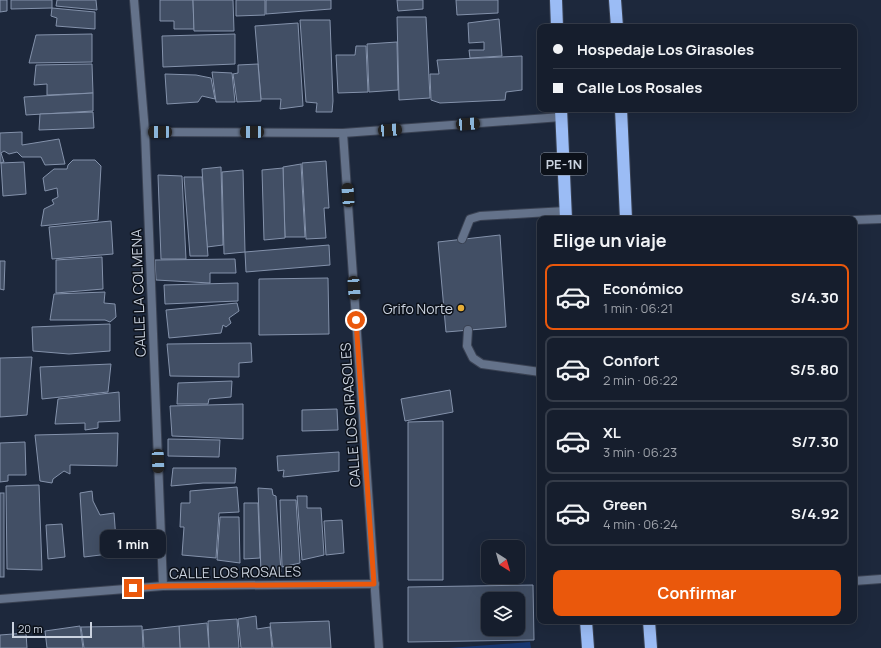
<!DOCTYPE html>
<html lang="es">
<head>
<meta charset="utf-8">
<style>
  :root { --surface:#161e2d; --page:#1f2735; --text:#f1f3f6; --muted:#9ea2aa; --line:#353c49; --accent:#ea580c }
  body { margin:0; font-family:Manrope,sans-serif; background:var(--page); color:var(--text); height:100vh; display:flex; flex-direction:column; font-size:15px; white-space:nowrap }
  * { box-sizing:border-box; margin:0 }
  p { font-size:13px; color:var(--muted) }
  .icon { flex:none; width:22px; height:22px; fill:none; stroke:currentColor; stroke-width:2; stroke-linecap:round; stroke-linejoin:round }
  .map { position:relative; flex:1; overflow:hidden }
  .sheet { position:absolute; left:537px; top:216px; width:320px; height:408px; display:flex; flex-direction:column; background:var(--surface); border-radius:8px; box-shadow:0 4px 16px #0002,0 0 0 1px var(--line) }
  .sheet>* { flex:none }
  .hud { position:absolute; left:537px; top:24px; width:320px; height:88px; border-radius:8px; box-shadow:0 4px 16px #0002,0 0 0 1px var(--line); display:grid; align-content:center; height:88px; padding:0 16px; background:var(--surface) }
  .needle { width:26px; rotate:143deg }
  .fabs { position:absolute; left:481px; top:540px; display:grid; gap:8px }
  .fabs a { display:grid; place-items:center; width:44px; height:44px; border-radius:8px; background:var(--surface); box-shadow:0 4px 16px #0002,0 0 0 1px var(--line); font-size:20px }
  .scale { position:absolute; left:12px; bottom:10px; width:80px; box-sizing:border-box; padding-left:4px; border:2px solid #cad2df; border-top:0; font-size:11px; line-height:14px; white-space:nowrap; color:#cad2df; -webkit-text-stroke:3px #0c111a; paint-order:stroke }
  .end { position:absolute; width:18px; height:18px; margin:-9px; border:5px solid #ea580c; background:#fff; box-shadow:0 0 0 2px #fff }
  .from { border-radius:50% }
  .bubble { position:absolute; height:28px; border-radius:8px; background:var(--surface); box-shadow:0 4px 16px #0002,0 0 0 1px var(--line); font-size:13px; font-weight:700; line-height:28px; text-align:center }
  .car { position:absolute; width:12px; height:24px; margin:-12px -6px; border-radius:5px; box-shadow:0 0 3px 1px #0007; background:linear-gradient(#222 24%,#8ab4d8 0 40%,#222 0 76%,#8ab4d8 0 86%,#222 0) }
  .hud b { display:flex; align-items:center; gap:14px; height:38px; font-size:15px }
  .hud b+b { border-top:1px solid var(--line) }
  .hud i { width:10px; height:10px; background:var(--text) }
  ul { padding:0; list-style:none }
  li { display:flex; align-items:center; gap:12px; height:66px; margin:0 8px 6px; padding:0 8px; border:2px solid var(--line); border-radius:8px }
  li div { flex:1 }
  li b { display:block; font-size:15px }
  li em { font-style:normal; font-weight:700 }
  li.active { border-color:var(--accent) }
  li>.icon { width:36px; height:36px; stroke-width:1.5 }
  h2 { padding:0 16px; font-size:18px; line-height:48px }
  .cta { display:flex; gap:8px; margin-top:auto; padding:8px 16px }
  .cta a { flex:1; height:46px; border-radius:8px; background:var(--accent); color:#fff; font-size:16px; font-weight:700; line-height:46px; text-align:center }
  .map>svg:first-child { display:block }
  .green { fill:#193872 }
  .building { fill:#424f65; stroke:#8492ab; fill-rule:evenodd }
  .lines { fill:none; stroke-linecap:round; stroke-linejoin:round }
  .lane-casing { stroke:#3a4253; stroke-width:10 }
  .street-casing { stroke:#3a4253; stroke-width:10 }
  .highway-casing { stroke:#3a4253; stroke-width:14 }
  .lane { stroke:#64728a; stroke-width:8 }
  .street { stroke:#64728a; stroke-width:8 }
  .highway { stroke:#9bbcf5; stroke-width:12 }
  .route { stroke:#ea580c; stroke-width:5 }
  .poi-dot { fill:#e6ad36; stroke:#0c111a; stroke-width:1.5 }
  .labels { text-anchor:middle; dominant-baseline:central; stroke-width:3; stroke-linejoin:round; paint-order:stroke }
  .shield { fill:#0c111a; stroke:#9198a4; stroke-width:1 }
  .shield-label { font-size:13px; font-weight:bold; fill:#cad2df }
  .street-label { font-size:14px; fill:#cad2df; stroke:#0c111a }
  .poi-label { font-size:14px; fill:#cad2df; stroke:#0c111a; text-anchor:end }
</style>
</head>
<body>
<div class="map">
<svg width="881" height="648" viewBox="0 0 881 648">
  <rect width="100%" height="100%" fill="#1d283c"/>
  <!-- green -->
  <polygon class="green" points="530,642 531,648 449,648"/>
  <!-- building -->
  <g class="building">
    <polygon points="0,0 7,0 7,11 0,12"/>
    <polygon points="11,0 52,0 52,8 11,9"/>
    <polygon points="57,0 96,0 97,10 56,6"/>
    <polygon points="160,0 193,0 194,29 174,29 174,21 160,21"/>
    <polygon points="193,0 233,0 234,31 194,31"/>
    <polygon points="236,0 265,0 265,15 236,16"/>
    <polygon points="266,0 331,0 331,9 266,14"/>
    <polygon points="397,0 423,0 423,9 398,11"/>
    <polygon points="456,0 498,0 498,13 457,15"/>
    <polygon points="52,8 95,12 95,29 56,26 57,18 51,16"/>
    <polygon points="397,17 426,17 430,98 399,100"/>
    <polygon points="499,19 502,56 470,58 469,50 484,50 484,42 469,43 468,23"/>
    <polygon points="300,20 330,20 333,101 332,112 316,112 317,103 306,102"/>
    <polygon points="298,23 303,106 280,109 281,99 261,99 255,26"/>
    <polygon points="92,34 92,62 29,63 36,35"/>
    <polygon points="235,34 235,64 163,67 162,36"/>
    <polygon points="397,42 398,90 369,92 367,44"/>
    <polygon points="356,46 366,46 368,92 338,93 336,55 355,55"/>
    <polygon points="522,56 522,90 506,92 505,100 440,103 431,100 430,74 439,74 437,60"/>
    <polygon points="92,64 93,93 47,95 47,84 34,85 36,65"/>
    <polygon points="258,64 261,101 237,102 233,74 238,73 238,65"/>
    <polygon points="212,72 232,73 235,102 216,102"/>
    <polygon points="165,74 196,75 211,78 215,99 202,96 198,102 167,104"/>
    <polygon points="93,93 93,111 26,115 24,97"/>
    <polygon points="93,112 94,128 39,130 40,114"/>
    <polygon points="22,132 22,145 59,139 65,164 45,165 41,157 22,157 17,152 9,154 4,151 1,153 4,162 0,163 0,133"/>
    <polygon points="73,160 95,160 101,166 98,220 41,226 44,209 54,204 52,200 58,197 57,188 45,191 43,178 54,169 67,169 68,165"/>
    <polygon points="326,161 329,208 324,208 326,238 306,239 302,163"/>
    <polygon points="24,162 26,194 3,196 1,163"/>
    <polygon points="301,164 305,237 285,237 283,167"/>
    <polygon points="221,167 223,245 207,247 202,169"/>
    <polygon points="283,168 285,238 264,240 262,170"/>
    <polygon points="243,170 245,252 224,254 222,172"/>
    <polygon points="158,175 182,176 186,259 161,259"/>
    <polygon points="184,177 202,177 208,256 190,256"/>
    <polygon points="111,221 113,254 52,259 49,227"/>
    <polygon points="500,235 506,327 446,332 438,242"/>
    <polygon points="329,245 330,265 246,272 245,252"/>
    <polygon points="102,257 103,289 56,293 56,260"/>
    <polygon points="235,259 236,273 210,273 210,283 156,280 155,260"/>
    <polygon points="0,261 5,261 4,290 0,289"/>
    <polygon points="328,278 329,334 259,335 259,279"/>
    <polygon points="238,283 238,301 165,304 164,285"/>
    <polygon points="105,292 104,303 115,304 116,317 110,322 105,320 50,320 54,294"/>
    <polygon points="237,303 239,311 229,318 231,323 226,327 223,325 221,333 169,338 166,310"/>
    <polygon points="110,324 110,351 69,354 33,351 32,327"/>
    <polygon points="251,343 252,362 239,363 239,377 170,376 167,344"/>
    <polygon points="32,357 27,415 0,417 0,358"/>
    <polygon points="111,364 108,392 42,399 40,367"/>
    <polygon points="232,381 231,397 209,399 208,404 177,404 178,383"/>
    <polygon points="450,390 453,412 405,421 401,399"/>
    <polygon points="119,392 120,421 98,422 98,428 85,430 85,423 55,424 58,399"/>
    <polygon points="243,404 243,439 172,436 170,406"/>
    <polygon points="337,409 338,430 302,431 302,410"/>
    <polygon points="443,421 443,580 408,580 408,422"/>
    <polygon points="118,433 117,466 70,465 70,474 64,471 53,479 52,483 40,481 35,435"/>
    <polygon points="168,439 220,440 219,457 168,456"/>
    <polygon points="25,442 26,475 8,475 8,481 0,482 0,443"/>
    <polygon points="339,452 339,471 283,477 284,470 278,471 277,456"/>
    <polygon points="173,468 236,468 235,483 203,483 171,486"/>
    <polygon points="39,485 42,570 7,569 6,486"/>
    <polygon points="237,487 239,512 219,513 216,558 182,555 184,527 180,527 181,503 190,503 190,491"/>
    <polygon points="258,488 272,489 273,495 276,496 281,572 261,573"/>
    <polygon points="92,491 93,501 100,515 114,513 117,553 84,557 80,493"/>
    <rect x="0" y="493" width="4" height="84"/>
    <polygon points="297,496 307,496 307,508 321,508 324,555 302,560"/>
    <polygon points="280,500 296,500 300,563 282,567"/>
    <polygon points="244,503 258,503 260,558 244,559"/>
    <polygon points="220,517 239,517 240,563 217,560"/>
    <polygon points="342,520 344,553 326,555 324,521"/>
    <polygon points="62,524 65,557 48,559 46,525"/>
    <path d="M533 585 534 640 408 642V587ZM488 599H518V629H488Z"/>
    <polygon points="256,616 257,629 270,627 272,648 241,648 238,619"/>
    <polygon points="237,619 239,648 209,648 208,621"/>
    <polygon points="329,621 331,648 273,648 270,623"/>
    <polygon points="207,623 209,648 180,648 179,626"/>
    <polygon points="80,626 83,648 47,648 45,631"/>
    <polygon points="142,626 143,648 84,648 81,627"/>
    <polygon points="179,626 180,648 144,648 143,630"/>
    <polygon points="26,633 27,648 0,648 0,635"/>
  </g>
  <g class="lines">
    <!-- lane casing -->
    <g class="lane-casing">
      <g id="lane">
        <polyline points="462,239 470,219 480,216 566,211"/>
        <polyline points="468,330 467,346 473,358 482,364 540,372"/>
      </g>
    </g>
    <!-- street casing -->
    <g class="street-casing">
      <g id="street">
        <polyline points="134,0 145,132 163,586"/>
        <polyline points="145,132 343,133 561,117"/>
        <polyline points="343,133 379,648"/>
        <polyline points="854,220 881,219"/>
        <polyline points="854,581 881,579"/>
        <polyline points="0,599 163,586 375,584"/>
      </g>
    </g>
    <!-- highway casing -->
    <g class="highway-casing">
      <g id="highway">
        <polyline points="556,0 557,27"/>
        <polyline points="615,0 617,27"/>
        <polyline points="561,109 566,219"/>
        <polyline points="621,109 626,219"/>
        <polyline points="586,621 588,648"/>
        <polyline points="649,621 651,648"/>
      </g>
    </g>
    <!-- lane -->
    <use href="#lane" class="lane"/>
    <!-- street -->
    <use href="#street" class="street"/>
    <!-- highway -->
    <use href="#highway" class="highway"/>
  </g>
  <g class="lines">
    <!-- route -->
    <polyline class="route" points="133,588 162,586 374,584 356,320"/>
  </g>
  <!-- markers -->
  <circle class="poi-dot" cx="461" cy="308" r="4"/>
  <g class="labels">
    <!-- shield labels -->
    <rect class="shield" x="541" y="153" width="46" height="22" rx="3"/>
    <g class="shield-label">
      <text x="564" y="164">PE-1N</text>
    </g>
    <!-- street labels -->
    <g class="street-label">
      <text transform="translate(138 293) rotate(-92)">CALLE LA COLMENA</text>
      <text transform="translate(350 415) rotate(-94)">CALLE LOS GIRASOLES</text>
      <text transform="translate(235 572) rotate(-1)">CALLE LOS ROSALES</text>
    </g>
    <!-- poi labels -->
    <g class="poi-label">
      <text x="453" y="308">Grifo Norte</text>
    </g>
  </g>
</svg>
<div class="fabs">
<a><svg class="needle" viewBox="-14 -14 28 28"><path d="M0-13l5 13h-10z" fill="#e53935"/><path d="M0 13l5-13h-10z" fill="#9ea2aa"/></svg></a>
<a><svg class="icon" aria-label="layers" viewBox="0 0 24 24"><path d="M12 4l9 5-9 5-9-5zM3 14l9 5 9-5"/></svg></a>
</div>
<div class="scale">20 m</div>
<i class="end from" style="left:356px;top:320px"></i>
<i class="end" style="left:133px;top:588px"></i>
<div class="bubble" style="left:100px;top:530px;width:66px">1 min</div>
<i class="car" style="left:468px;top:124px;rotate:86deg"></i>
<i class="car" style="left:390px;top:130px;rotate:86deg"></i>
<i class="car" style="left:160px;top:132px;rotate:270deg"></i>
<i class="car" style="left:252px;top:132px;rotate:270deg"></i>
<i class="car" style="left:348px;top:195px;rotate:356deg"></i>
<i class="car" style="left:354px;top:288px;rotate:176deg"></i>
<i class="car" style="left:158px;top:461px;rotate:178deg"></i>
<div class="hud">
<b><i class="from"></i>Hospedaje Los Girasoles</b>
<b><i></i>Calle Los Rosales</b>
</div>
<section class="sheet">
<h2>Elige un viaje</h2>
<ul>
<li class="active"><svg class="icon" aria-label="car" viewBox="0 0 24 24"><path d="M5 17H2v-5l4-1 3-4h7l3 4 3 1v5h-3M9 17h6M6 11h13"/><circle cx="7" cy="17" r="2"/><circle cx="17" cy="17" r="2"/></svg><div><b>Económico</b><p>1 min · 06:21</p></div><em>S/4.30</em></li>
<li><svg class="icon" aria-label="car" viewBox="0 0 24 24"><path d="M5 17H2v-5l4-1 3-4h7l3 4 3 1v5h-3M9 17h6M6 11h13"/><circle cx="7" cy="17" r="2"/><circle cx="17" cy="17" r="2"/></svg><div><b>Confort</b><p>2 min · 06:22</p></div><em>S/5.80</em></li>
<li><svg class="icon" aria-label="car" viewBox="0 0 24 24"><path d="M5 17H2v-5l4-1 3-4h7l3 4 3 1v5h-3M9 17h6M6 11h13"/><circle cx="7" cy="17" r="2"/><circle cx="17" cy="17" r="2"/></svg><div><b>XL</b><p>3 min · 06:23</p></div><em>S/7.30</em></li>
<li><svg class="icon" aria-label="car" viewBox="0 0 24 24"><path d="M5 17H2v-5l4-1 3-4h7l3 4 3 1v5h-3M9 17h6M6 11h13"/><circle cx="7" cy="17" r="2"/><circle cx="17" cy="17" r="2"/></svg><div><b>Green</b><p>4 min · 06:24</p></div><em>S/4.92</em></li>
</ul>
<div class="cta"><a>Confirmar</a></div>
</section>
</div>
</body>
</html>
